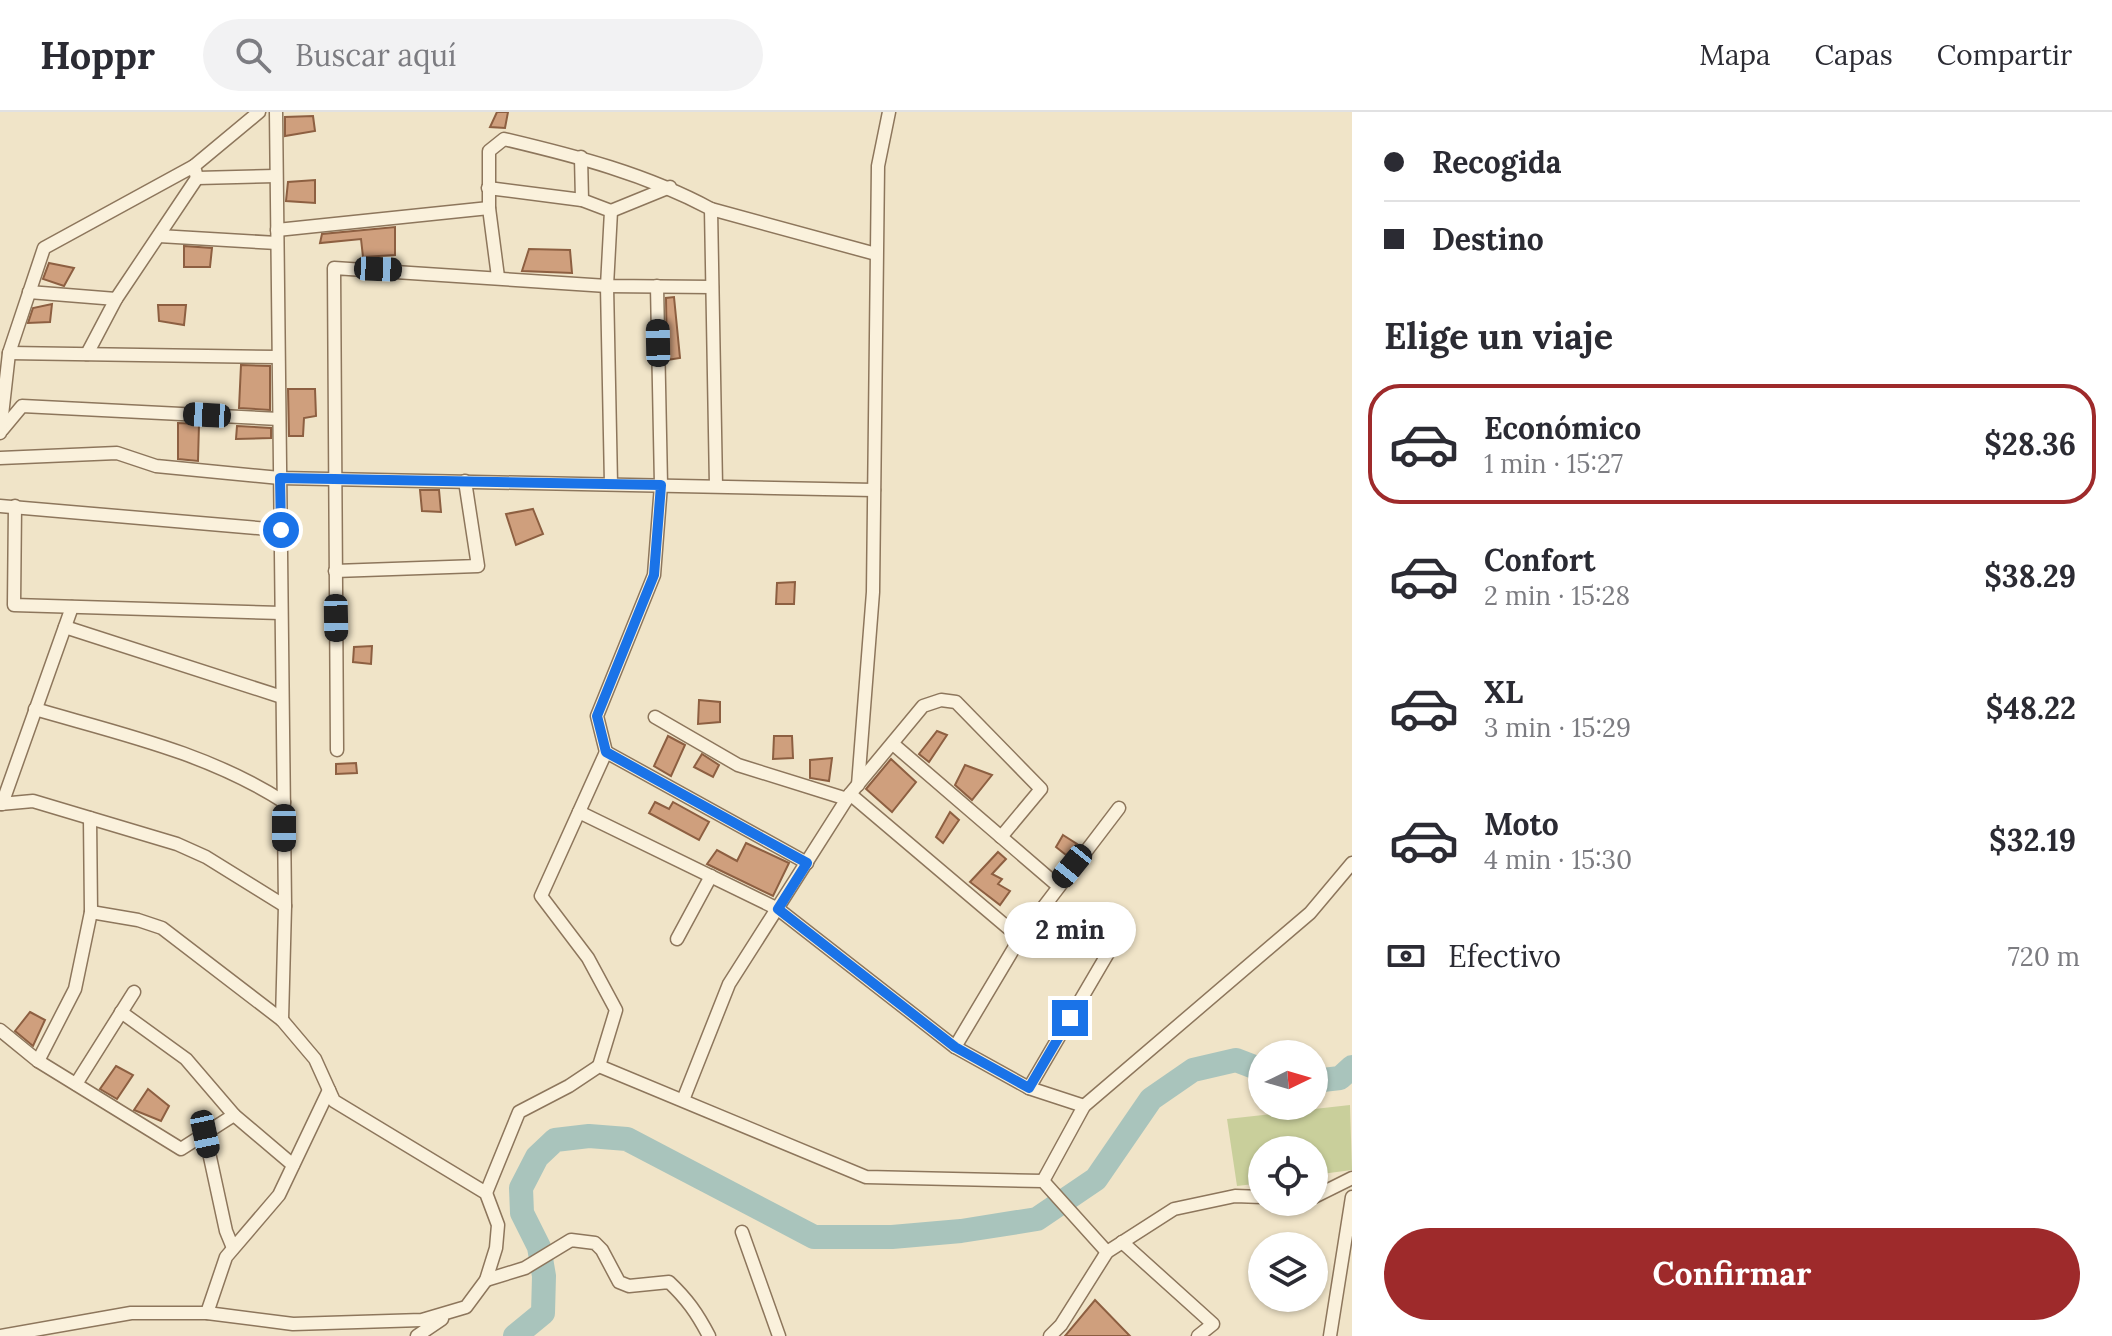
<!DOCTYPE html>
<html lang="es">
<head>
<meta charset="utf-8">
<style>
  :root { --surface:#fff; --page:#f2f2f3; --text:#2b2b33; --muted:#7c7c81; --line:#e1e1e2; --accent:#9e2a2b }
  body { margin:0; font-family:Lora,serif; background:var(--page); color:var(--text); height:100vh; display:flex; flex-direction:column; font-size:30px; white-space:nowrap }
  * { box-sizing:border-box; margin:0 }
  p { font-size:26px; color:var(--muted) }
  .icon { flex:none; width:44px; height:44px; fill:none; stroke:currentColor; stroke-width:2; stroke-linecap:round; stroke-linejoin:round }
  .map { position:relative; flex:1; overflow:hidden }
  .panel { display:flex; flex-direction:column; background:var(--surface); width:760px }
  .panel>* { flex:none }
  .top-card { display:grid; align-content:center; height:176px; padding:0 32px; background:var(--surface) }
  .needle { width:52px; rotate:85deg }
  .fabs { position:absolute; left:1248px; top:928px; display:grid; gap:16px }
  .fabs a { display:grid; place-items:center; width:80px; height:80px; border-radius:50%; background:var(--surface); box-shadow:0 2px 6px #0004; font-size:40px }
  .end { position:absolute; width:36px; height:36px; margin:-18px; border:10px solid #1a73e8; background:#fff; box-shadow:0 0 0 4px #fff }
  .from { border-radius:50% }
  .bubble { position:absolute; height:56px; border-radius:28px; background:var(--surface); box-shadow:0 2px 6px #0004; font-size:26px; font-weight:800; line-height:56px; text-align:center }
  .car { position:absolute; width:24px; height:48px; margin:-24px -12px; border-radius:10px; box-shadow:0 0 6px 2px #0007; background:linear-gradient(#222 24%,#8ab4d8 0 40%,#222 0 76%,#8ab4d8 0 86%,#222 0) }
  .top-card b { display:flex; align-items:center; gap:28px; height:76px; font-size:30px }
  .top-card b+b { border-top:2px solid var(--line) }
  .top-card i { width:20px; height:20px; background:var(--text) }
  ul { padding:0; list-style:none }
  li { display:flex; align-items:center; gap:24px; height:120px; margin:0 16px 12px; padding:0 16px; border:4px solid transparent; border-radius:32px }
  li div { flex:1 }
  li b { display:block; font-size:30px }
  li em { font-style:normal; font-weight:800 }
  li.on { border-color:var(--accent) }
  li>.icon { width:72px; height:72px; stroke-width:1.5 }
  h2 { padding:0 32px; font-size:36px; line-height:96px }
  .pay { display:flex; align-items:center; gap:20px; height:88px; padding:0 32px; font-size:30px }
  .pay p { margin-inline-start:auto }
  .cta { display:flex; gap:16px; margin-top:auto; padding:16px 32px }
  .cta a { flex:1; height:92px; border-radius:48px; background:var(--accent); color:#fff; font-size:32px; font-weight:800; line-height:92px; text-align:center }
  header { display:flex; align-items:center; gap:48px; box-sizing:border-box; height:112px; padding:0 40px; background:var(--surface); border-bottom:2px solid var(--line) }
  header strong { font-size:38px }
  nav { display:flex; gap:44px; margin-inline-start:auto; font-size:28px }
  .search { width:560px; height:72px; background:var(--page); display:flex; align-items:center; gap:20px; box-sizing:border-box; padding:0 28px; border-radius:44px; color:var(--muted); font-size:30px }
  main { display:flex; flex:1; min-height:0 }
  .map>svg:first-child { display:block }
  .green { fill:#c9cf9b }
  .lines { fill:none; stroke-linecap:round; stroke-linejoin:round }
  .river { stroke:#a9c4bc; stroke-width:24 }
  .building { fill:#cf9f7d; stroke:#8d5f41; stroke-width:2 }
  .street-casing { stroke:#8d765c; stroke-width:15 }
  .street { stroke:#faf1dc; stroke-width:12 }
  .route { stroke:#1a73e8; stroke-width:10 }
</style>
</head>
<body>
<header>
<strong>Hoppr</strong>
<div class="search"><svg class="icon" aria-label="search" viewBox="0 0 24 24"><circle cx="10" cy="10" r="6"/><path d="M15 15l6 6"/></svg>Buscar aquí</div>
<nav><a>Mapa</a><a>Capas</a><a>Compartir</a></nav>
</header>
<main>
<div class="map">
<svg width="1352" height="1224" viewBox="0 0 1352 1224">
  <rect width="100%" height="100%" fill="#f0e4c8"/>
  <!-- green -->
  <polygon class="green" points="1350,993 1352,1058 1314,1063 1314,1038 1262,1038 1262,1071 1237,1074 1227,1007"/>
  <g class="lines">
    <!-- river -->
    <g class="river">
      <polyline points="1314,969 1340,966 1352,955"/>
      <polyline points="515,1224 543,1201 544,1164 539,1135 522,1101 521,1076 537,1045 555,1028 589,1024 627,1027 814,1125 892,1125 961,1119 1037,1107 1096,1067 1151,987 1193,958 1236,948 1262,958"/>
    </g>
  </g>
  <!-- building -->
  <g class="building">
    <polygon points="497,0 508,0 505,16 490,15"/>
    <polygon points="313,4 315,19 285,24 285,5"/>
    <polygon points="315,68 315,91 286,89 288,70"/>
    <polygon points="395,115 395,143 363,145 361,127 320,131 322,122"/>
    <polygon points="184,134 212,136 210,155 184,155"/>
    <polygon points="529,137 570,138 572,161 522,159"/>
    <polygon points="49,151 74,156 64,174 43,167"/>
    <polygon points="674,185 680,246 667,248 666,186"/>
    <polygon points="52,192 50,210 28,211 33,196"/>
    <polygon points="158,193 186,193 184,213 159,209"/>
    <polygon points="241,253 270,254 270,298 239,296"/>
    <polygon points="288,277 315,277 316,304 304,306 303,324 289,324"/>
    <polygon points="178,311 199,312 198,349 178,347"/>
    <polygon points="237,314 271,316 271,326 236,327"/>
    <polygon points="420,378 439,378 441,400 422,399"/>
    <polygon points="533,397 543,422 516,433 506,402"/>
    <polygon points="795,470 794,492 776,492 777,471"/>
    <polygon points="372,534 371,552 353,550 354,535"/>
    <polygon points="699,588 720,590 720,610 698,612"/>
    <polygon points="937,619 947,623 929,650 919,642"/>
    <polygon points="668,624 685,633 671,664 654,654"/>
    <polygon points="774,624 792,624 793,646 773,647"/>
    <polygon points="702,642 719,653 713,665 694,655"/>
    <polygon points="832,646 829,669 810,666 810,648"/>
    <polygon points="891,647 916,670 892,700 866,677"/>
    <polygon points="356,651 357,661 336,662 336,652"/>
    <polygon points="965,653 992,663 972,688 955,673"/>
    <polygon points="655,690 669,697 673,690 709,710 699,728 649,701"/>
    <polygon points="950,700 959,708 943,731 936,725"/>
    <polygon points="1063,723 1077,732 1066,743 1056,735"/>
    <polygon points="746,731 789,751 773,784 707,752 717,738 737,749"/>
    <polygon points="998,740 1006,747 992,762 1002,767 998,772 1010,779 1000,793 970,770"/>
    <polygon points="30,900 45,908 33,934 15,919"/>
    <polygon points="116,954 133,963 117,987 100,977"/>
    <polygon points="148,977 169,994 161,1009 134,998"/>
    <polygon points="1095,1188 1130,1224 1065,1224"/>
  </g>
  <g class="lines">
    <!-- street casing -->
    <g class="street-casing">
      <g id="street">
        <polyline points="276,0 285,794 282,908"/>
        <polyline points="581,45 582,88"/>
        <polyline points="197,66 276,64"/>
        <polyline points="488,76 582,88 611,99 607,174 611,372"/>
        <polyline points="711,97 876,142"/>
        <polyline points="611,99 670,75"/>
        <polyline points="277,118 489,96"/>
        <polyline points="159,124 277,131"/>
        <path d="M498 165 489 96V39L504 27C576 44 646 62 711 97L716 374"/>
        <polyline points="29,180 116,187"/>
        <polyline points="9,241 278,245"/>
        <polyline points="87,242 116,187 197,66 194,54 259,0"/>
        <polyline points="2,318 22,294 279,307"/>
        <polyline points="0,321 9,241 44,136 194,54"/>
        <polyline points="0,346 117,341 156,354 280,366 874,378"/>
        <polyline points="0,394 281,418"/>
        <polyline points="15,394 14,493 281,501"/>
        <polyline points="335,459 478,454 465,369"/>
        <polyline points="65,515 282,585"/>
        <path d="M35 597C121 622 208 641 284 690"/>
        <polyline points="655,605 738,653 847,687"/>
        <polyline points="893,632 1057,773"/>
        <polyline points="337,638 334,156 607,174 712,175"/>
        <polyline points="606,640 597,604 654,463 661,373 657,174"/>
        <polyline points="858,673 873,480 878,54 889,0"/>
        <polyline points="850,682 1020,826"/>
        <polyline points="0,692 33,689 177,732 206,745 285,794"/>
        <polyline points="2,692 72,495"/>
        <polyline points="579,700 778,797 955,935 1029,976 1084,994"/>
        <polyline points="90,706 91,800"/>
        <polyline points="677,827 711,764"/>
        <polyline points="121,900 186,947 234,1003"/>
        <polyline points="0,918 38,949 181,1037 234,1003 293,1053"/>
        <polyline points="955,935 1020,826 1119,696"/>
        <polyline points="599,954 616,898 588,846 541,784 606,640 807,751"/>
        <polyline points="76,972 134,880"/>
        <polyline points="1029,976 1111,836"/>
        <polyline points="683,988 729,872 850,682 923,594 941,588 956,590 1041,677 1001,725"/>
        <polyline points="205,1022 226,1119 233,1136"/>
        <polyline points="1043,1069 1084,994 1310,801 1352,751"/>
        <polyline points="486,1081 519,1000 569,974 599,954 866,1065 1043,1069 1107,1140"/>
        <polyline points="1314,1085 1352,1066"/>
        <polyline points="742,1120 779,1224"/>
        <polyline points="1122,1130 1213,1212 1198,1224"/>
        <path d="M486 1168 525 1156 571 1128 595 1131 602 1138 619 1170 629 1174 669 1170C687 1187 697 1201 709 1224"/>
        <polyline points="207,1201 226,1145 279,1083 329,978"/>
        <polyline points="0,1224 131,1201 207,1201 293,1212 422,1208 466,1195 486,1168 496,1136 498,1113 486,1081 334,989 315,947 282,908 162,816 138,808 91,800 75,877 38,949"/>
        <polyline points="417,1224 442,1207"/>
        <polyline points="1050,1224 1061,1213 1107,1140 1174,1097 1235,1084 1262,1085"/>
        <polyline points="1330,1224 1352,1085"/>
      </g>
    </g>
    <!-- street -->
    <use href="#street" class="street"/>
  </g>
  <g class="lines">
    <!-- route -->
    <polyline class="route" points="281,418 280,366 661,373 654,463 597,604 606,640 807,751 778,797 955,935 1029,976 1070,906"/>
  </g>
</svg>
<div class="fabs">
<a><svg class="needle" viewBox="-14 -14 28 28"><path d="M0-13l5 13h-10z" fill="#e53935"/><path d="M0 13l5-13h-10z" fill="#7c7c81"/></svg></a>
<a><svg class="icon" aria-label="locate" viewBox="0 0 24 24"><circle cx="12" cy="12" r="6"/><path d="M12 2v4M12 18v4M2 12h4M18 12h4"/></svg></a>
<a><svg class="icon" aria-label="layers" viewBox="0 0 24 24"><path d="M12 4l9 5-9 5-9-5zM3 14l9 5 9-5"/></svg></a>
</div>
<i class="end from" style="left:281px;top:418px"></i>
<i class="end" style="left:1070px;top:906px"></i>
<div class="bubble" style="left:1004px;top:790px;width:132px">2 min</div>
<i class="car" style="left:378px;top:157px;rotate:92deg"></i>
<i class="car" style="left:658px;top:231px;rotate:359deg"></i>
<i class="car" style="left:207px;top:303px;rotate:273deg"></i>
<i class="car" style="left:336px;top:506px;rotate:179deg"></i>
<i class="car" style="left:284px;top:716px;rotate:180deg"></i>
<i class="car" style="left:1072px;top:754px;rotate:219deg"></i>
<i class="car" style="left:205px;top:1022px;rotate:168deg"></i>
</div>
<section class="panel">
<div class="top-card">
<b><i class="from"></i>Recogida</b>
<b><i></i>Destino</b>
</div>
<h2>Elige un viaje</h2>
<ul>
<li class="on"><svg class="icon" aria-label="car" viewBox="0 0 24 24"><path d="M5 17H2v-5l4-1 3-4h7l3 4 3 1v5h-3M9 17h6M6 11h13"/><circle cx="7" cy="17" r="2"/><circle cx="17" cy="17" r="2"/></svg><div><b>Económico</b><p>1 min · 15:27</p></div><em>$28.36</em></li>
<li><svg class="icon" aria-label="car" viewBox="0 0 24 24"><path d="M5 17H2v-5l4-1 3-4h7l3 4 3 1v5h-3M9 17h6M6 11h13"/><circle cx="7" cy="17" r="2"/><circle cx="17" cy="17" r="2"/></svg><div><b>Confort</b><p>2 min · 15:28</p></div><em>$38.29</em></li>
<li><svg class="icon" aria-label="car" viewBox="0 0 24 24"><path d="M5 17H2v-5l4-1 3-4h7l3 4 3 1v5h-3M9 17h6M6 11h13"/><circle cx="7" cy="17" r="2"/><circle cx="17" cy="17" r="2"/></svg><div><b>XL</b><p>3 min · 15:29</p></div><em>$48.22</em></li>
<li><svg class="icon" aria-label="car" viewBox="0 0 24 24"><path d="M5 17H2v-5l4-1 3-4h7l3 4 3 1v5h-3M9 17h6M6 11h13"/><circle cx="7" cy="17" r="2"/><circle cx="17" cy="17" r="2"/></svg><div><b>Moto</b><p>4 min · 15:30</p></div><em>$32.19</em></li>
</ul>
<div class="pay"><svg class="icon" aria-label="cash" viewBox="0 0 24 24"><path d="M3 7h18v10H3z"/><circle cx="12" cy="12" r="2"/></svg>Efectivo<p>720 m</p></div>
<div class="cta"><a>Confirmar</a></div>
</section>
</main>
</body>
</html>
